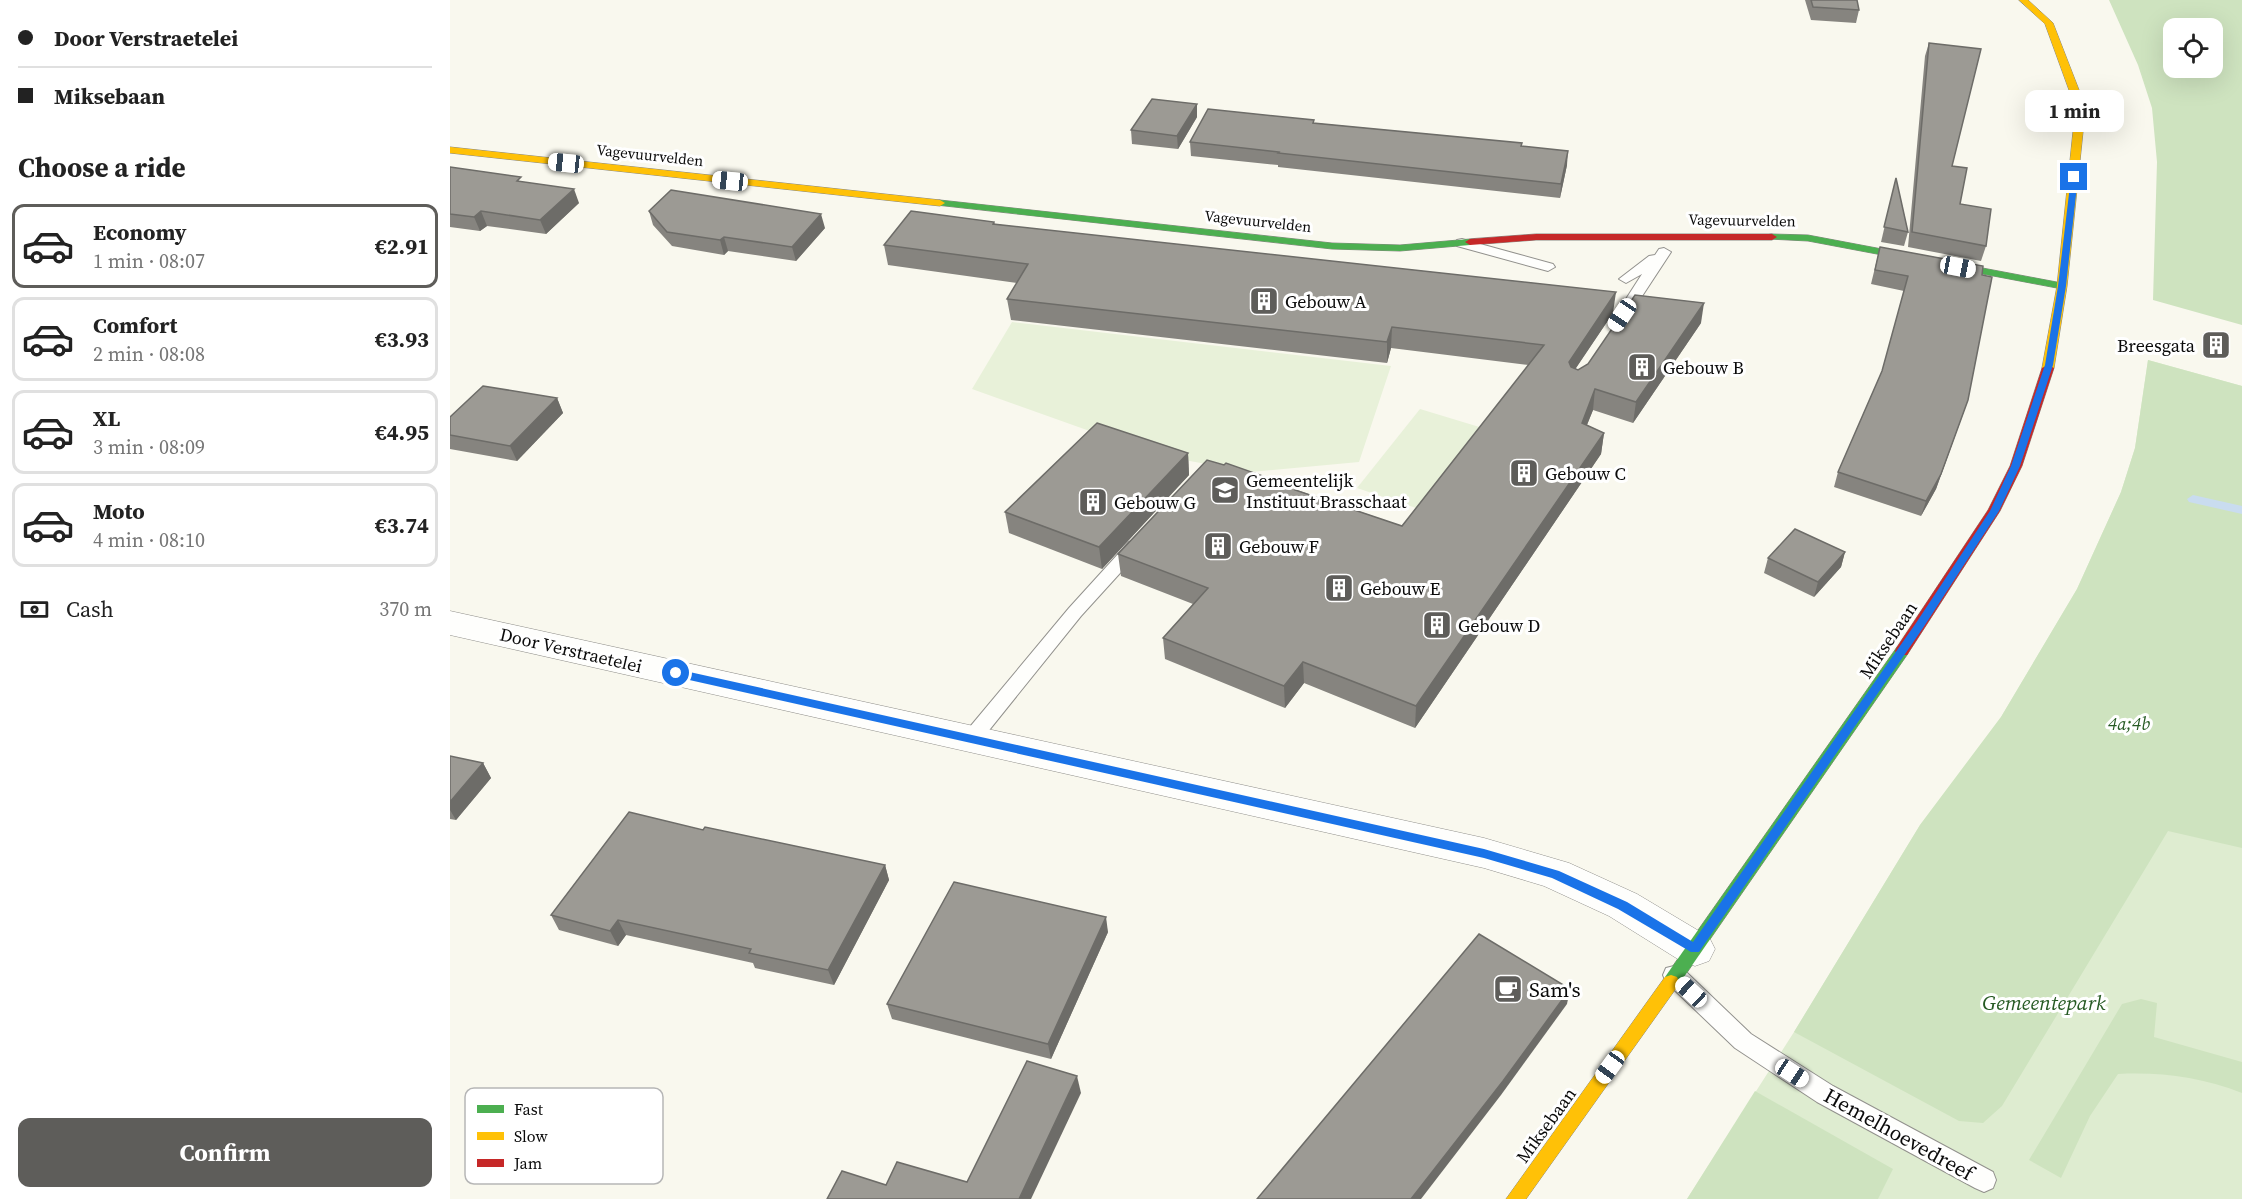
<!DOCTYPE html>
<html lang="en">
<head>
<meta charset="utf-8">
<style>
  :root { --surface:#fff; --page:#f2f2f2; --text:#222; --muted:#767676; --line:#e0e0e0; --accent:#5e5d5a }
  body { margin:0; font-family:"Source Serif 4",serif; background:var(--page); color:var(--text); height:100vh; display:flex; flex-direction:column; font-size:22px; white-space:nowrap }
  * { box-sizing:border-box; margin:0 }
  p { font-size:20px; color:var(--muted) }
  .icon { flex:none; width:33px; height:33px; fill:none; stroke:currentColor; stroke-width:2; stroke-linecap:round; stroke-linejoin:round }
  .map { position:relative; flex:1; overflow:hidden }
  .panel { display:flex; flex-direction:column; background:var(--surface); width:450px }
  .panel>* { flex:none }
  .hud { display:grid; align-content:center; height:132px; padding:0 18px; background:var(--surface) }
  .buttons { position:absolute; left:1713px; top:18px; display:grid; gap:12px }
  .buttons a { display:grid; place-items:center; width:60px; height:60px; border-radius:12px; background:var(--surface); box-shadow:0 6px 24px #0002; font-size:30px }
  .end { position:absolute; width:27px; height:27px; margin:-14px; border:8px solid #1a73e8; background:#fff; box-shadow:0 0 0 3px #fff }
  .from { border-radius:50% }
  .bubble { position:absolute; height:42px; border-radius:12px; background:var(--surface); box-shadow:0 6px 24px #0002; font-size:20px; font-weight:700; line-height:42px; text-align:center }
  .car { position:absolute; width:18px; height:36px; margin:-18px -9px; border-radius:8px; box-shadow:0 0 4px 2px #0007; background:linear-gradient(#fff 24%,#345 0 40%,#fff 0 76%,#345 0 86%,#fff 0) }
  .hud b { display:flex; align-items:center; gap:21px; height:57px; font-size:22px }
  .hud b+b { border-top:2px solid var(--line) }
  .hud i { width:15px; height:15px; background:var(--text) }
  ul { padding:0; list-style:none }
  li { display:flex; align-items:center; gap:18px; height:84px; margin:0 12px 9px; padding:0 6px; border:3px solid var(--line); border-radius:12px }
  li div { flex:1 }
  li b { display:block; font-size:22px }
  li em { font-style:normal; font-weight:700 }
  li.active { border-color:var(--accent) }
  li>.icon { width:54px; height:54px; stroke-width:1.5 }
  h2 { padding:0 18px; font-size:27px; line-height:72px }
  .pay { display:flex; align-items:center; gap:15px; height:66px; padding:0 18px; font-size:22px }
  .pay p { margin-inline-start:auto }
  .primary-button { display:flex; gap:12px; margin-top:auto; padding:12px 18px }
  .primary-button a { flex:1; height:69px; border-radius:12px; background:var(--accent); color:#fff; font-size:24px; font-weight:700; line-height:69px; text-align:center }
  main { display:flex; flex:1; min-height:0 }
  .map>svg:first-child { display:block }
  .green { fill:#deecd0 }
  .forest { fill:#cee3bf; fill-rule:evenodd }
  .pitch { fill:#e8f1d9 }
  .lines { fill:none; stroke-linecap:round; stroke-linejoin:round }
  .stream { fill:#c9dcef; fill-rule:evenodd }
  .lane-casing { stroke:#92918d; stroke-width:2 }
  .street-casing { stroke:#92918d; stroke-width:1 }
  .fast-casing { stroke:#888883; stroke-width:1 }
  .slow-casing { stroke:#888883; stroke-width:1 }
  .jam-casing { stroke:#888883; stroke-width:1 }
  .lane { fill:#fefefc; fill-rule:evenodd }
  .street { fill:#fefefc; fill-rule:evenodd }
  .fast { fill:#4caf50; fill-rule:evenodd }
  .slow { fill:#ffc107; fill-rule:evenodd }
  .jam { fill:#c62828; fill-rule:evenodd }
  .wall { fill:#86847f }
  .shaded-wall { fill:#6d6c68 }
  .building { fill:#9c9a94; stroke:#6d6c68; stroke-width:1.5 }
  .route { fill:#1a73e8 }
  .labels { text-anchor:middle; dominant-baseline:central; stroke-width:6; stroke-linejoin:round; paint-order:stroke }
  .far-street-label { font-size:15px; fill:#0a0a0a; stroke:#fff }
  .poi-label { font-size:18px; fill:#0a0a0a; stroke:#fff; text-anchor:start }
  .street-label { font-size:18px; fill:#0a0a0a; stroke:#fff }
  .park-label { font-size:18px; font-style:italic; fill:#265a23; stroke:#fff }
  .near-poi-label { font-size:21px; fill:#0a0a0a; stroke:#fff; text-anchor:start }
  .near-park-label { font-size:21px; font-style:italic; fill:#265a23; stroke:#fff }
  .near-street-label { font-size:21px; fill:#0a0a0a; stroke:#fff }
  .key { fill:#fff; stroke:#b6b6b6; stroke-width:1.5 }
  .key-label { font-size:16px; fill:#0a0a0a }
</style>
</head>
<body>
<main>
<section class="panel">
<div class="hud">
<b><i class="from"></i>Door Verstraetelei</b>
<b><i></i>Miksebaan</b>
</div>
<h2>Choose a ride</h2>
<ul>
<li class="active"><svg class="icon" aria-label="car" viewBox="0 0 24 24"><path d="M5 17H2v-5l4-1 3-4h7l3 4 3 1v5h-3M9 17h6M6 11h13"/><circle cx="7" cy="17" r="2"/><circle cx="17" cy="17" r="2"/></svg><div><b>Economy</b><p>1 min · 08:07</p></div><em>€2.91</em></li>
<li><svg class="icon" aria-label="car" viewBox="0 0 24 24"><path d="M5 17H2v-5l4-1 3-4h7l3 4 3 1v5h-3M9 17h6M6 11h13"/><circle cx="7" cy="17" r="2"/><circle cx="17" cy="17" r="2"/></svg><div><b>Comfort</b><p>2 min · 08:08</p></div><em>€3.93</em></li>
<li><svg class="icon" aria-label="car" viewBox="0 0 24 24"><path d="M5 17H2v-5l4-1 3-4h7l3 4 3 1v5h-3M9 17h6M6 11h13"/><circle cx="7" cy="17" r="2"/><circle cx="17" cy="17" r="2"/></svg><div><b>XL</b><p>3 min · 08:09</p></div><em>€4.95</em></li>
<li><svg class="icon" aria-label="car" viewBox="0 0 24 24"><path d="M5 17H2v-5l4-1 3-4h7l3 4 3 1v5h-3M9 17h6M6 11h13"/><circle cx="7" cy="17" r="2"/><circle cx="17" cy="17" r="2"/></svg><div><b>Moto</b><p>4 min · 08:10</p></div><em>€3.74</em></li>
</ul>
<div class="pay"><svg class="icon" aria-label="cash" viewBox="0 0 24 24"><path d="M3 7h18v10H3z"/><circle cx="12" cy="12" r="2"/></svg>Cash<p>370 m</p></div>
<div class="primary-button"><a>Confirm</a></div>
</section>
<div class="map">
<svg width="1792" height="1199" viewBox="0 0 1792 1199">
  <rect width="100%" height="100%" fill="#f9f8ee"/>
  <!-- green -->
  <polygon class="green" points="1698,360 1792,386 1792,1199 1237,1199 1344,1032 1470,825 1551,717 1627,589 1671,492 1685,448"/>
  <!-- forest -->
  <g class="forest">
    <path d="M1659 0H1792V325L1703 300 1707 162 1702 108 1688 65ZM1724 28H1762V68H1724Z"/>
    <polygon points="1698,360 1792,386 1792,848 1718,831 1552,1106 1533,1123 1509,1121 1344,1032 1470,825 1551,717 1627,589 1671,492 1685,448"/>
    <path d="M1691 999 1707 1003 1704 1037 1792 1062V1093C1750 1077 1712 1072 1668 1074L1640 1116 1611 1178 1579 1160 1672 1004Z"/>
    <polygon points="1305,1091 1443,1169 1428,1199 1237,1199"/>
  </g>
  <!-- pitch -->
  <g class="pitch">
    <polygon points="562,322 941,366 909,462 800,472 707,455 522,389"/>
    <polygon points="970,409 1036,429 975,511 907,488"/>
  </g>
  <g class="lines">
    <!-- stream -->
    <polygon class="stream" points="1743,495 1792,506 1792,514 1739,502 1737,499"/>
    <!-- lane casing -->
    <g class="lane-casing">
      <g id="lane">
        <polygon points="1012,239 1103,264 1105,267 1098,271 1007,246 1005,243 1007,240"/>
        <polygon points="1214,248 1221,252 1181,313 1179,316 1169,316 1167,313 1192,274 1176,283 1169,279 1199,256 1205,255 1209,249"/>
        <polygon points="685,540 691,542 694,546 691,550 631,616 528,744 521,746 514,744 511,739 514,734 619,608 679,542"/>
        <polygon points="1224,966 1232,968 1301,1034 1383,1086 1543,1172 1546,1180 1543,1188 1534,1192 1525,1188 1367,1102 1285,1048 1216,982 1213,975 1216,968"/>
      </g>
    </g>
    <!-- street casing -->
    <g class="street-casing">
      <polygon id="street" points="0,611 1034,838 1119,863 1187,894 1259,937 1265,949 1259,961 1245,966 1231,961 1159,916 1094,886 1034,868 0,635"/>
    </g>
    <!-- fast casing -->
    <g class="fast-casing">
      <g id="fast">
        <polygon points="490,200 882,243 950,245 1020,239 1025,242 1020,245 950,251 882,249 486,205 486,201"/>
        <polygon points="1322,234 1358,235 1612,283 1617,286 1612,289 1358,241 1318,239 1318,235"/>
        <polygon points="1452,646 1457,647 1459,651 1457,655 1227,987 1221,989 1215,987 1213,982 1215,977 1447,647"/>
      </g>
    </g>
    <!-- slow casing -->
    <g class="slow-casing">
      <g id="slow">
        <polygon points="1569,0 1578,0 1603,23 1629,90 1634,122 1617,286 1604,368 1598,371 1592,368 1607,286 1624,122 1619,90 1595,24"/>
        <polygon points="0,147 490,200 495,203 490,206 0,153"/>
        <polygon points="1221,975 1227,977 1229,982 1227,987 1076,1199 1056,1199 1215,977"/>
      </g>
    </g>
    <!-- jam casing -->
    <g class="jam-casing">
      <g id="jam">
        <polygon points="1086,234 1322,234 1327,237 1322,240 1086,240 1020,245 1015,242 1020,239"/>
        <polygon points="1598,365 1604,368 1572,466 1550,511 1457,655 1447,655 1445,651 1447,647 1538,510 1560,466 1592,368"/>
      </g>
    </g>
    <!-- lane -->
    <use href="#lane" class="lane"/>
    <!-- street -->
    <use href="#street" class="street"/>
    <!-- fast -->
    <use href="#fast" class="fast"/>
    <!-- slow -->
    <use href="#slow" class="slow"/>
    <!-- jam -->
    <use href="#jam" class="jam"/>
  </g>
  <!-- wall -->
  <g class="wall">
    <polygon points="1355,0 1407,0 1409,10 1406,23 1361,20"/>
    <polygon points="1479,43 1510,204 1536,246 1531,261 1458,247 1475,56"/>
    <polygon points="747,117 728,149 682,144 681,130"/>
    <polygon points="864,120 864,123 1072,143 1072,146 1117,165 1110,198 828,167 828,165 741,156 740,142"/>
    <polygon points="0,167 73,182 129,203 96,234 37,226 30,231 0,227"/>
    <polygon points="1446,178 1458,232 1454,246 1431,242"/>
    <polygon points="199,211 375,228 346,261 278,251 274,255 222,246 203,225"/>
    <polygon points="544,222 545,224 1163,313 1125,369 1128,370 1251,323 1183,423 1143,410 1137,425 1154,433 1151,454 965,728 854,683 835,708 715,659 713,638 743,604 671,576 668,554 847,488 847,490 952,526 1079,365 941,348 937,363 561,320 557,299 567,283 438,265 434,245"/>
    <polygon points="1430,247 1533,266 1518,400 1486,489 1471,516 1384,487 1388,472 1432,371 1454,291 1421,284"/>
    <polygon points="107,398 113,413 67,461 0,449 0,417"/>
    <polygon points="738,453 739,475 652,569 559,533 555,512"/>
    <polygon points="1395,552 1391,567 1364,597 1314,573 1318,558"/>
    <polygon points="0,756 33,763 41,778 6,820 0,819"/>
    <polygon points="253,830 435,865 439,880 384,985 305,968 303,963 176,935 168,946 109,930 101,915"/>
    <polygon points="658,932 601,1059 442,1019 437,1004"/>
  </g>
  <!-- shaded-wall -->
  <g class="shaded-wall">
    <polygon points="747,104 747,117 728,149 727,136"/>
    <polygon points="1118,151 1117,165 1110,198 1111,184"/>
    <polygon points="124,189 129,203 96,234 90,220"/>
    <polygon points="31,211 37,226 30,231 24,217"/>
    <polygon points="371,214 375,228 346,261 342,247"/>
    <polygon points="274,237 278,251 274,255 270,240"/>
    <polygon points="1166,292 1163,313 1116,383 1119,362"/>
    <polygon points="1254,303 1251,323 1183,423 1186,402"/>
    <polygon points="942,327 941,348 937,363 937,342"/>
    <polygon points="1145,389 1143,410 1129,444 1132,423"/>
    <polygon points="107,398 113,413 67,461 60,446"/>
    <polygon points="1518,400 1486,489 1471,516 1476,501"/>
    <polygon points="1154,433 1151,454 965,728 966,706"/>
    <polygon points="738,453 739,475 652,569 649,547"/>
    <polygon points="1395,552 1391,567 1364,597 1368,582"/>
    <polygon points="853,662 854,683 835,708 834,686"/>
    <polygon points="33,763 41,778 6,820 0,810 0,802"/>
    <polygon points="435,865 439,880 384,985 378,970"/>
    <polygon points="656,917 658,932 601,1059 598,1044"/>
    <polygon points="168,920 176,935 168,946 160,931"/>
    <polygon points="1120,989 1117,1004 1051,1095 971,1199 961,1199"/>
    <polygon points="627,1076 631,1093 581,1199 569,1199"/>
  </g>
  <!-- building -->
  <g class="building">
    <polygon points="1361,0 1407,0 1409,10 1363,7"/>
    <polygon points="1479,43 1531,49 1502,166 1517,168 1510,204 1541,209 1536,246 1462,232"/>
    <polygon points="702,99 747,104 727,136 681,130"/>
    <polygon points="758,109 864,120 863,123 1072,143 1071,146 1118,151 1111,184 828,153 829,152 740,142"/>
    <polygon points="0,167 71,177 67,181 124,189 90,220 31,211 24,217 0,214"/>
    <polygon points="1446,178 1458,232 1434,227"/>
    <polygon points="221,190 371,214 342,247 274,237 270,240 217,232 199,211"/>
    <polygon points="461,211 544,222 543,224 1166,292 1119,362 1121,367 1128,370 1138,364 1185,295 1254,303 1186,402 1145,389 1132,423 1154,433 966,706 853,662 834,686 713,638 758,588 668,554 757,460 774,465 776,463 847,488 845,490 952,526 1094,345 942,327 937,342 557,299 578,264 434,245"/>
    <polygon points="1430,247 1533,266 1532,275 1542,277 1518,400 1491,474 1476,501 1388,472 1432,371 1458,276 1425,270"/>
    <polygon points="33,386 107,398 60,446 0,435 0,417"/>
    <polygon points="647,423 738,453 649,547 555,512"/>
    <polygon points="1345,529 1395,552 1368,582 1318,558"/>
    <polygon points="0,756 33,763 0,802"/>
    <polygon points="179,812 253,830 255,827 435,865 378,970 299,953 301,949 168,920 160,931 101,915"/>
    <polygon points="504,882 656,917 598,1044 437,1004"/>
    <polygon points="1029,934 1120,989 1053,1081 961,1199 807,1199"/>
    <polygon points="577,1061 627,1076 569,1199 377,1199 392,1171 436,1185 447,1162 517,1182"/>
  </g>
  <!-- route -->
  <polygon class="route" points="1624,175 1628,177 1616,286 1603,365 1570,466 1549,511 1473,628 1249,952 1241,952 1168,909 1102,878 1034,858 226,677 221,673 226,669 1034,849 1109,871 1177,902 1243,942 1466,623 1540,511 1561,466 1595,365 1608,286 1621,177"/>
  <!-- icons -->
  <defs>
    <g id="building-square" transform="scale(1.5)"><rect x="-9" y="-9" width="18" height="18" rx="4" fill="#5e5d5a" stroke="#fff"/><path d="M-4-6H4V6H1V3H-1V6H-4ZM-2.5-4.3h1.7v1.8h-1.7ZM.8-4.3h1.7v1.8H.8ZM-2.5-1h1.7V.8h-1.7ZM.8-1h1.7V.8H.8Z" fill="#fff"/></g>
    <g id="school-square" transform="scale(1.5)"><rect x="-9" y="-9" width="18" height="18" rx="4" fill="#5e5d5a" stroke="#fff"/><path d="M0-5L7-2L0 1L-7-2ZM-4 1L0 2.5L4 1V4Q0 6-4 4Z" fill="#fff"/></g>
    <g id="cafe-square" transform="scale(1.5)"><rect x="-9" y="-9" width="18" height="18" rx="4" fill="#5e5d5a" stroke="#fff"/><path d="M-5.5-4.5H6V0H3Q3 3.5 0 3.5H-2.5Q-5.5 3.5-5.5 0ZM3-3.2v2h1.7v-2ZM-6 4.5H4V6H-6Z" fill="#fff"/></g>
  </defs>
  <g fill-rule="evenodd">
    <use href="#building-square" x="814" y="301"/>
    <use href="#building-square" x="1766" y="345"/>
    <use href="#building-square" x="1192" y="367"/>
    <use href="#building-square" x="1074" y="473"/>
    <use href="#school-square" x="775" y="490"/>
    <use href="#building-square" x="643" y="502"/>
    <use href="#building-square" x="768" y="546"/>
    <use href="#building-square" x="889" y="588"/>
    <use href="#building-square" x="987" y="625"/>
    <use href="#cafe-square" x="1058" y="989"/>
  </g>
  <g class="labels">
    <!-- far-street labels -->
    <g class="far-street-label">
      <text transform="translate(200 155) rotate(6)">Vagevuurvelden</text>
      <text transform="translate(1292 220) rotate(1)">Vagevuurvelden</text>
      <text transform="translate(808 221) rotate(6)">Vagevuurvelden</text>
    </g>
    <!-- poi labels -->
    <g class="poi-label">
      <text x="835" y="301">Gebouw A</text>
      <text x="1745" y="345" text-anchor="end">Breesgata</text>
      <text x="1213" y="367">Gebouw B</text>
      <text x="1095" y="473">Gebouw C</text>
      <text x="796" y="480">Gemeentelijk<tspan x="796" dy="21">Instituut Brasschaat</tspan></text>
      <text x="664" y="502">Gebouw G</text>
      <text x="789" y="546">Gebouw F</text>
      <text x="910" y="588">Gebouw E</text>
      <text x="1008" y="625">Gebouw D</text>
    </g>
    <!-- street labels -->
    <g class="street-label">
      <text transform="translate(1438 640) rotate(-56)">Miksebaan</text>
      <text transform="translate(121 650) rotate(13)">Door Verstraetelei</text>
      <text transform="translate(1096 1125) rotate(-54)">Miksebaan</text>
    </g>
    <!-- park labels -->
    <g class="park-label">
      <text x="1679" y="723">4a;4b</text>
    </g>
    <!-- near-poi labels -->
    <g class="near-poi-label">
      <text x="1079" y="989">Sam's</text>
    </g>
    <!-- near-park labels -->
    <g class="near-park-label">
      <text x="1594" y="1002">Gemeentepark</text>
    </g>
    <!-- near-street labels -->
    <g class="near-street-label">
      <text transform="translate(1449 1134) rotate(29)">Hemelhoevedreef</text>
    </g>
  </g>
  <!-- legend -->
  <rect x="15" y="1088" width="198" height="96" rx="9" class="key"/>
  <rect x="27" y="1105" width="27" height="8" fill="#4caf50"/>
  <rect x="27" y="1132" width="27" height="8" fill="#ffc107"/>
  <rect x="27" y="1159" width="27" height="8" fill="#c62828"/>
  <g class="key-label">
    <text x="64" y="1115">Fast</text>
    <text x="64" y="1142">Slow</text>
    <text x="64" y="1169">Jam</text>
  </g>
</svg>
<div class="buttons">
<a><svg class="icon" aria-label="locate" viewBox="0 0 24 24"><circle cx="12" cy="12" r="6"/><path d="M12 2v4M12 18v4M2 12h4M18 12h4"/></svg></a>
</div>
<i class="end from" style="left:226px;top:673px"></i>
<i class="end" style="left:1624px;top:177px"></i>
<div class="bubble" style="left:1575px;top:90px;width:99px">1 min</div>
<i class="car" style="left:116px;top:163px;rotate:276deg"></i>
<i class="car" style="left:280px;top:181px;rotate:276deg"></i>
<i class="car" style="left:1508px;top:267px;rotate:101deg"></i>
<i class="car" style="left:1172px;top:315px;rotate:214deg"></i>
<i class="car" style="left:1241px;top:992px;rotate:313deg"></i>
<i class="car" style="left:1160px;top:1067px;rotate:216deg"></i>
<i class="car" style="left:1342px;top:1073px;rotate:123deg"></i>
</div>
</main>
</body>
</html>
